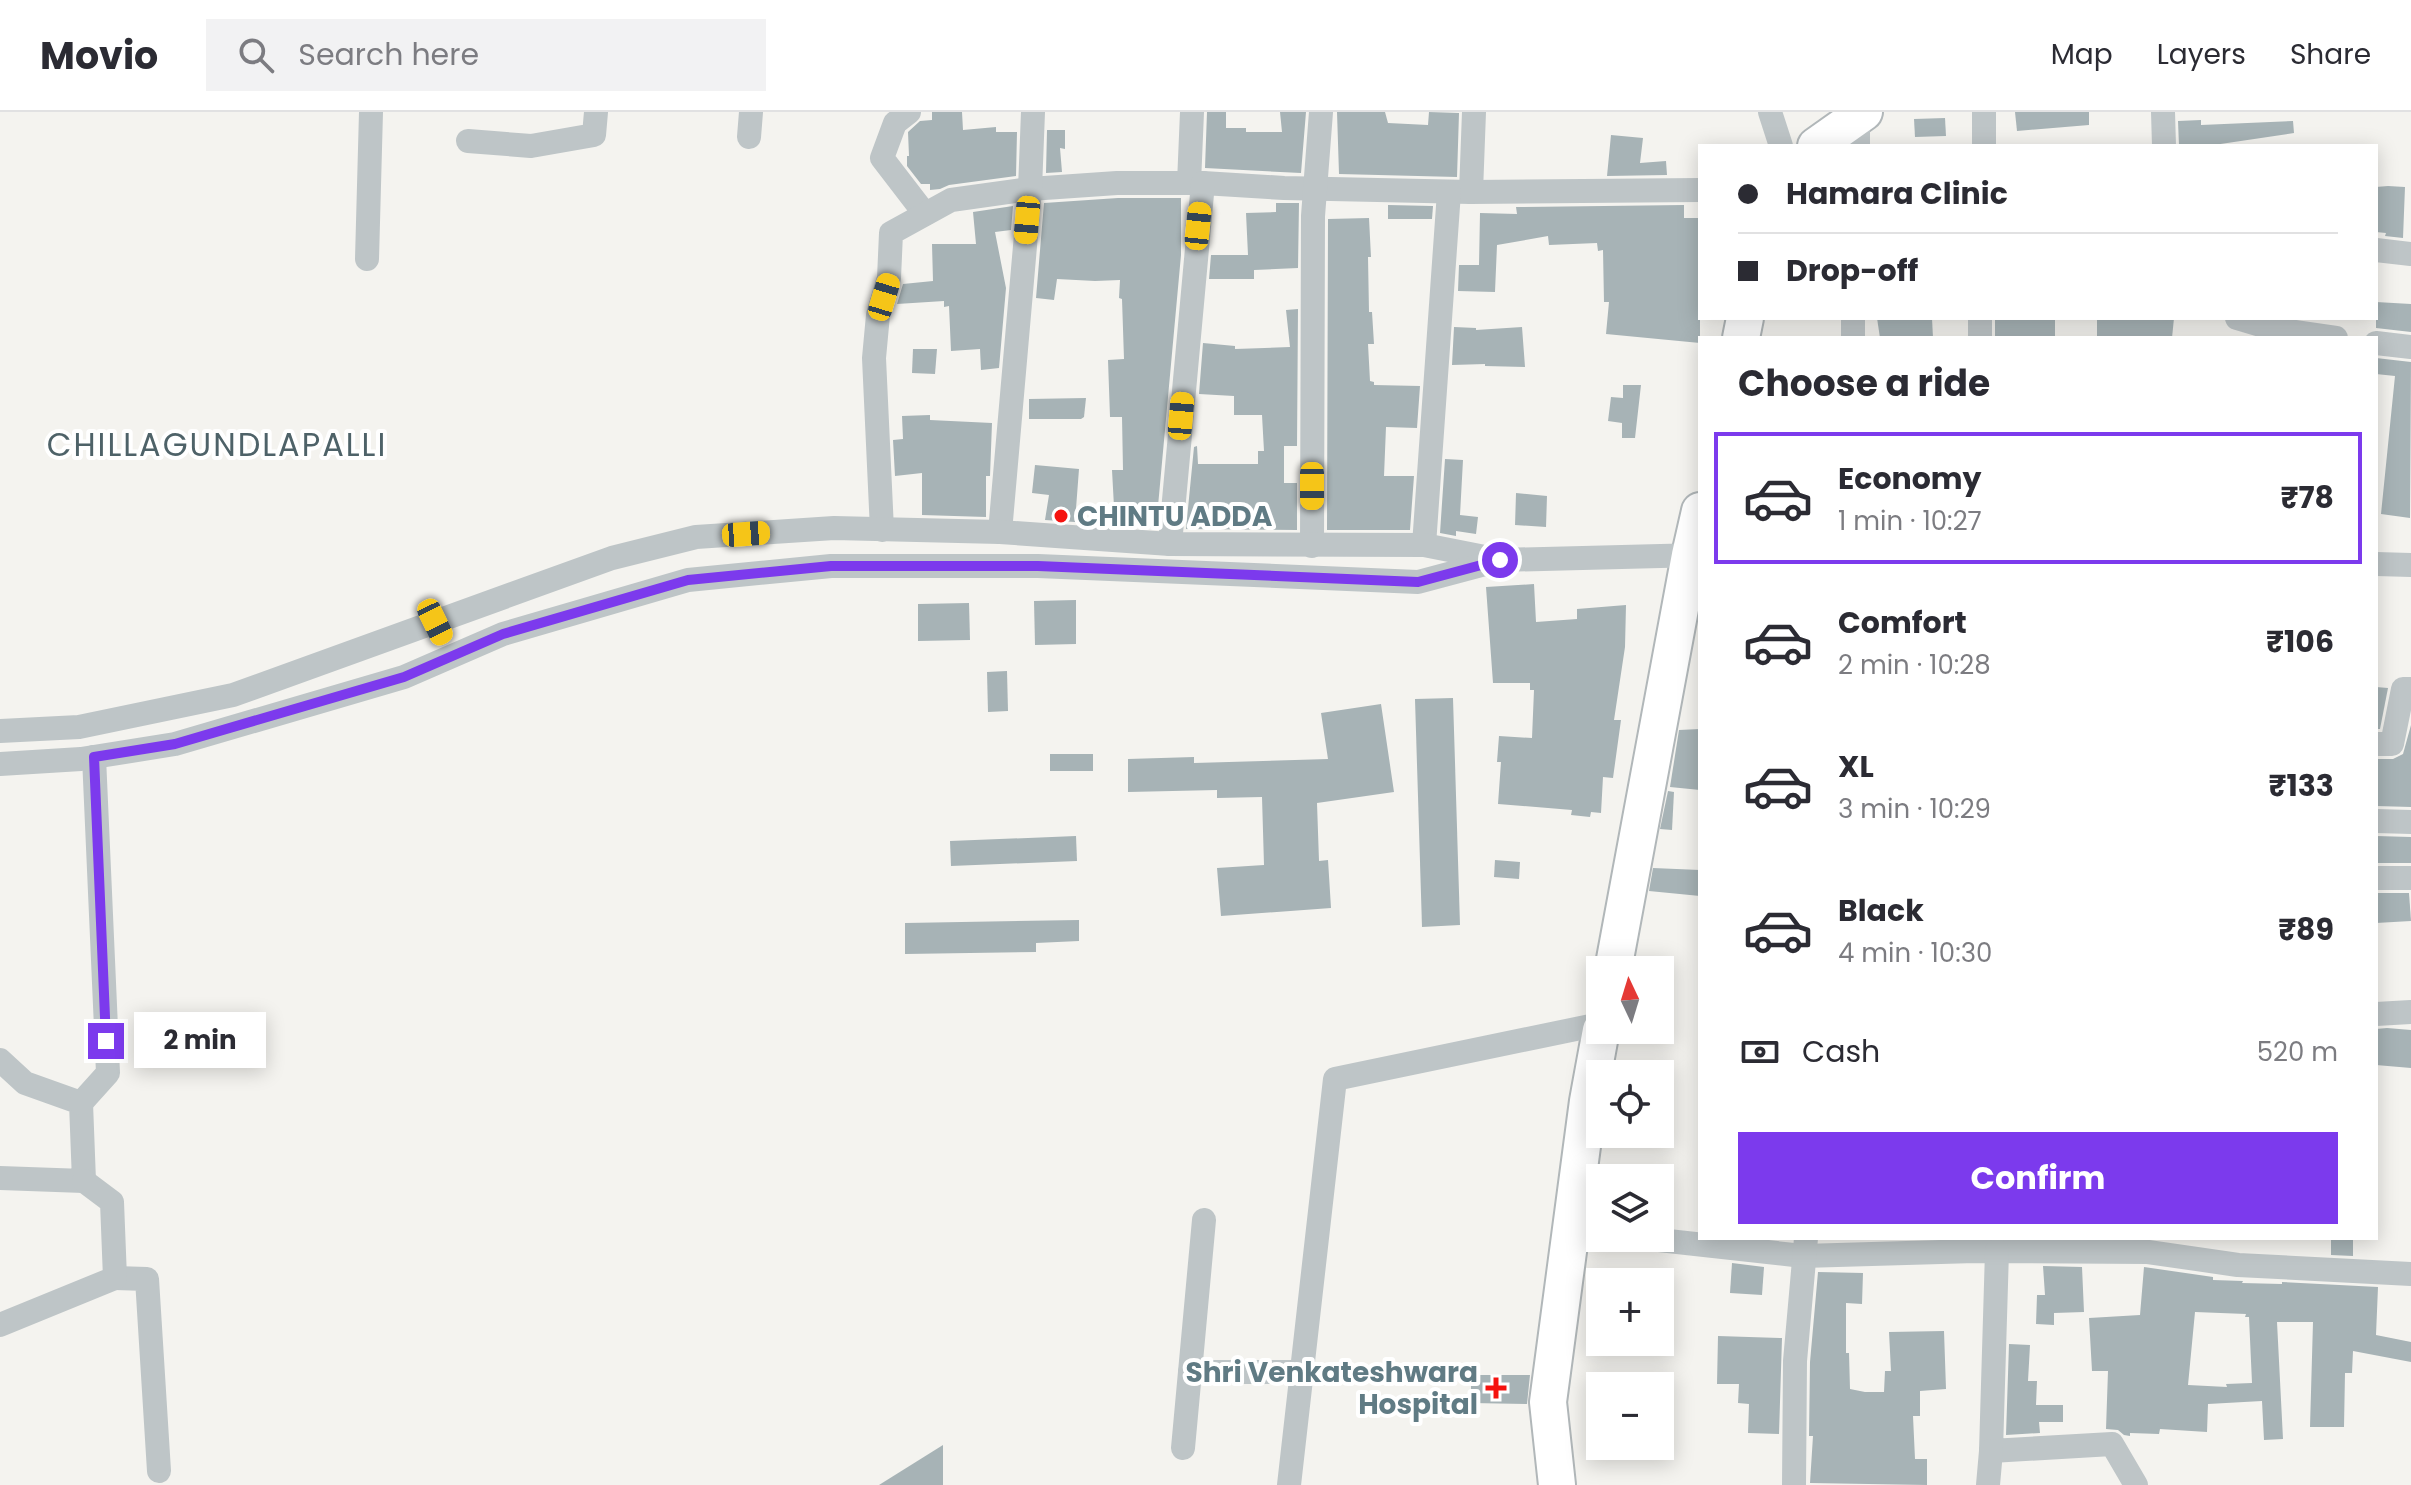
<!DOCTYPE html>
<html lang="en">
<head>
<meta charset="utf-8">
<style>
  :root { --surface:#fff; --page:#f2f2f3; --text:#2b2b33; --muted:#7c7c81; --line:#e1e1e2; --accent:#7c3aed }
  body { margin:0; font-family:Poppins,sans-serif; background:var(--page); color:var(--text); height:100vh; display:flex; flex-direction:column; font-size:30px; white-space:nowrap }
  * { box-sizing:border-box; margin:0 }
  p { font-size:26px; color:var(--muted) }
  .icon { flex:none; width:44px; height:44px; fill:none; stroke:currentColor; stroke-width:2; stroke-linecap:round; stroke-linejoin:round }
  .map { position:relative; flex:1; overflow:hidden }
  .side { position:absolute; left:1698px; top:224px; width:680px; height:904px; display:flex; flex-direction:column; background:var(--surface); border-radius:0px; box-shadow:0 4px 20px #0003 }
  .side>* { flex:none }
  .banner { position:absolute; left:1698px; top:32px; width:680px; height:176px; border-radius:0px; box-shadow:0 4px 20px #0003; display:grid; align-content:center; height:176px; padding:0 40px; background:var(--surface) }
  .needle { width:52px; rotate:356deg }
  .tools { position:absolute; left:1586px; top:844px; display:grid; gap:16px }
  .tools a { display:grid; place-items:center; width:88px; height:88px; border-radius:0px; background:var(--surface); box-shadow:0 4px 20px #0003; font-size:40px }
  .end { position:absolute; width:36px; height:36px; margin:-18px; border:10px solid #7c3aed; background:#fff; box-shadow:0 0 0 4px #fff }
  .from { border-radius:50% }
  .bubble { position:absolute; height:56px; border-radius:0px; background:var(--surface); box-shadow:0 4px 20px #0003; font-size:26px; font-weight:700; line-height:56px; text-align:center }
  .car { position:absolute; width:24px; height:48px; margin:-24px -12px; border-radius:10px; box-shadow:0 0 6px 2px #0007; background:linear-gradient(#f5c518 24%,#345 0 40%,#f5c518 0 76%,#345 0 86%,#f5c518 0) }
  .banner b { display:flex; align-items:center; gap:28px; height:76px; font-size:30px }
  .banner b+b { border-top:2px solid var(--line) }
  .banner i { width:20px; height:20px; background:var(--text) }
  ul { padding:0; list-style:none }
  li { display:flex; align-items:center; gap:24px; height:132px; margin:0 16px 12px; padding:0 24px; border:4px solid transparent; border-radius:0px }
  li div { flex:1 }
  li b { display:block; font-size:30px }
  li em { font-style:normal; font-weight:700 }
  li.current { border-color:var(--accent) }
  li>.icon { width:72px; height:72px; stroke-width:1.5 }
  h2 { padding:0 40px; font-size:36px; line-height:96px }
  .pay { display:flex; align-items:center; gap:20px; height:88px; padding:0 40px; font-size:30px }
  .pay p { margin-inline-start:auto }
  .primary-button { display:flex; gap:16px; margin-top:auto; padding:16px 40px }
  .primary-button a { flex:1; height:92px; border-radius:0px; background:var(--accent); color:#fff; font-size:32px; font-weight:700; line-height:92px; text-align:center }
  header { display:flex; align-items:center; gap:48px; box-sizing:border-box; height:112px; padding:0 40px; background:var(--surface); border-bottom:2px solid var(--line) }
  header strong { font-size:38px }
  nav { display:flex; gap:44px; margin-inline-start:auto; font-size:28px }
  .search { width:560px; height:72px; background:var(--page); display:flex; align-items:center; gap:20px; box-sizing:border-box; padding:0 28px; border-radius:0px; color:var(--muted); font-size:30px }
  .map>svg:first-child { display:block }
  .building { fill:#a7b3b6; fill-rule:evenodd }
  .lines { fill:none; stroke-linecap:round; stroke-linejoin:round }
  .highway-casing { stroke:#b1b7b9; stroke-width:40 }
  .minor { stroke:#bec5c7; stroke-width:24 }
  .highway { stroke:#fff; stroke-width:36 }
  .route { stroke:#7c3aed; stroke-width:10 }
  .poi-dot { fill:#f5120e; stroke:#fff; stroke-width:3 }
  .labels { text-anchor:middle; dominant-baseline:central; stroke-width:8; stroke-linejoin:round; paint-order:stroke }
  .poi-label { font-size:28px; font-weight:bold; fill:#607b84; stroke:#fff; text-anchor:start }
  .quarter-label { font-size:32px; letter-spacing:2px; fill:#4e6268; stroke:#fff }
</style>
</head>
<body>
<header>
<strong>Movio</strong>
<div class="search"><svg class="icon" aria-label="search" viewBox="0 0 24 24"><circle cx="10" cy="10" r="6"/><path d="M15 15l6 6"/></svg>Search here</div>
<nav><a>Map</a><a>Layers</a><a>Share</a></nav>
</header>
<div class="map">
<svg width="2411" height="1373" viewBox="0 0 2411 1373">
  <rect width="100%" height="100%" fill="#f4f3ef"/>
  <!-- building -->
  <g class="building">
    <polygon points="932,0 962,0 963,18 996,15 996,20 1017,20 1016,64 949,73 940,77 930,78 930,72 921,72 907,54 907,44 909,44 908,20 920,9 932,8"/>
    <polygon points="1207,0 1226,0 1226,16 1246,16 1246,20 1282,20 1280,0 1306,0 1301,61 1205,56"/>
    <polygon points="1337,0 1385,0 1388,11 1428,13 1429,0 1459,1 1457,65 1339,62"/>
    <polygon points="2015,0 2089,0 2089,13 2017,19"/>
    <polygon points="1945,6 1946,24 1915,25 1914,7"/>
    <polygon points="2201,8 2201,13 2293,9 2294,21 2207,34 2179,34 2178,9"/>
    <polygon points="1047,18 1065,18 1065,37 1060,36 1062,60 1046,61"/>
    <polygon points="1611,23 1643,26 1640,51 1666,49 1667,63 1607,64"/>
    <polygon points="2388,74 2405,75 2403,126 2385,124 2386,121 2376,120 2376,75"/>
    <polygon points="1118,86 1181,86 1181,143 1156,416 1115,413 1112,358 1123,358 1122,305 1110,305 1108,248 1124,247 1122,187 1119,186 1120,168 1095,169 1057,167 1054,188 1036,186 1044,91"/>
    <polygon points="1276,91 1299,91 1298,156 1254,158 1254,167 1209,167 1211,143 1248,143 1246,101 1276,100"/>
    <polygon points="1388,93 1433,94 1432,107 1388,107"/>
    <polygon points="1684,93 1684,106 1700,106 1700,231 1606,222 1609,190 1604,190 1603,138 1598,139 1597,131 1549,133 1548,124 1497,133 1495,180 1458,179 1459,153 1479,153 1480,101 1517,102 1516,95"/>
    <polygon points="1013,94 1011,118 995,120 1006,176 999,256 981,258 980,237 951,239 949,194 944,195 944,189 897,192 903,172 933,169 932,132 976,132 973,100"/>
    <polygon points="1369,106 1371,145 1368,145 1369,200 1372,200 1374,232 1368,232 1370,269 1374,270 1374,273 1420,274 1417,316 1386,315 1384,364 1414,364 1410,418 1327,418 1328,107"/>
    <polygon points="2376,190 2411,192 2411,220 2376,216"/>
    <polygon points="1298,197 1297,334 1284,334 1284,371 1297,371 1297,418 1186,417 1194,335 1197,334 1198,352 1258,352 1258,339 1264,339 1262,303 1234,303 1234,284 1199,282 1203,231 1235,234 1235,237 1290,235 1286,198"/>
    <polygon points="1877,206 1932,206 1933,226 1880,226"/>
    <rect x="1995" y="206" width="60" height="20"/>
    <polygon points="2097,206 2174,206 2172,226 2097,226"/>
    <polygon points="1454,215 1476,216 1476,218 1522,215 1525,255 1485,254 1485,252 1452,253"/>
    <polygon points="913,237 937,237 935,262 912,261"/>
    <polygon points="2376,246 2411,250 2410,406 2381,402 2395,264 2376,262"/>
    <polygon points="1623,273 1641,273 1635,326 1622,326 1622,311 1608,309 1611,285 1623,286"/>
    <polygon points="1086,286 1084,305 1081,307 1029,307 1029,287"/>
    <polygon points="930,303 930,308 992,311 990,364 986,364 986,405 922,403 922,361 895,364 893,328 903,327 902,304"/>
    <polygon points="1445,347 1463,348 1460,403 1478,405 1476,422 1456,419 1456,424 1440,421"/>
    <polygon points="1035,353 1079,357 1075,410 1045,408 1049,383 1032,381"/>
    <polygon points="1516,381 1547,384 1546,415 1515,413"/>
    <polygon points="1534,472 1536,510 1577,507 1577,497 1626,493 1625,535 1614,608 1621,608 1613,666 1603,665 1601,701 1591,700 1590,705 1571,703 1572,698 1498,692 1501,650 1497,650 1499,624 1532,626 1534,578 1530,578 1530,571 1493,571 1486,475"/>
    <polygon points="1076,488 1076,532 1035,533 1034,489"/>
    <polygon points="969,491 970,528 918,529 918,492"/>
    <polygon points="1007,559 1008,599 988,600 987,560"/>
    <polygon points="2376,575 2388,576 2380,617 2376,617"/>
    <polygon points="1453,586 1460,813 1422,815 1415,587"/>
    <polygon points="1381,592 1394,680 1317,691 1319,749 1328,748 1331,796 1221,804 1217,756 1264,753 1262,685 1217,686 1217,678 1128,680 1128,647 1194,645 1194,651 1328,647 1321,601"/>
    <polygon points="2411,613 2411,695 2376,694 2376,647 2393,647 2403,642"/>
    <polygon points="1700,617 1700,678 1670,675 1679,618"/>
    <rect x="1050" y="642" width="43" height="17"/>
    <polygon points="1668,679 1674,680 1672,718 1660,717"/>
    <polygon points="1076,724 1077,749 951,754 950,729"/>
    <polygon points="2376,724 2411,725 2411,751 2376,751"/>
    <polygon points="1495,748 1520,750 1519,767 1494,765"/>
    <polygon points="1653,756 1700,758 1700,784 1649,779"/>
    <polygon points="2376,781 2409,781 2411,809 2376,811"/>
    <polygon points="1079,808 1079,829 1036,831 1036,840 905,842 905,811"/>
    <polygon points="2387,916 2411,918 2411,956 2376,953 2376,917"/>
    <polygon points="2331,1126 2353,1126 2353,1144 2331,1143"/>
    <polygon points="1732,1151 1764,1155 1762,1183 1730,1181"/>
    <polygon points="2043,1154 2082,1155 2084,1200 2054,1201 2054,1213 2036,1212 2037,1183 2045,1183"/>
    <path d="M2144 1155 2213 1165V1168L2243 1169 2242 1171 2282 1172V1170L2378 1175 2376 1223 2411 1230V1250L2353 1239 2352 1261H2345L2344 1315H2310L2313 1210H2277L2283 1327 2264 1328 2262 1289 2208 1292 2207 1320 2160 1317 2159 1322 2130 1321V1324L2124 1323 2118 1318 2106 1317 2108 1259H2092L2089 1206 2140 1203ZM2195 1200 2246 1202 2245 1205H2249L2252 1271 2226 1272 2227 1275 2188 1273Z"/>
    <polygon points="1818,1160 1863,1161 1862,1192 1846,1191 1846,1241 1849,1241 1850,1277 1865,1280 1884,1280 1885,1259 1891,1259 1889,1220 1944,1219 1946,1277 1920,1279 1920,1304 1913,1304 1915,1347 1927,1347 1927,1373 1810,1371 1813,1324 1809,1324 1810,1250"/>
    <polygon points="1718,1224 1782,1226 1779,1322 1748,1321 1749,1292 1738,1291 1739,1272 1717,1272"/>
    <polygon points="2009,1232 2030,1233 2028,1269 2037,1269 2036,1293 2063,1293 2063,1310 2039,1310 2040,1321 2006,1323"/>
    <polygon points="1471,1263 1530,1263 1527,1292 1471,1291"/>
    <polygon points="943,1333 943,1373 879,1373"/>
  </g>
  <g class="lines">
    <!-- highway casing -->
    <g class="highway-casing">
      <g id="highway">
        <polyline points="1816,34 1864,0"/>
        <polyline points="1741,226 1745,206"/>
        <polyline points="1613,858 1690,443 1700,399"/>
        <polyline points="1557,1373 1548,1290 1588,989 1601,918"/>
      </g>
    </g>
    <!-- minor -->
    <g class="minor">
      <polyline points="909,0 895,11 882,46 925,102"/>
      <polyline points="1770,0 1781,34"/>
      <polyline points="2163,0 2164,34"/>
      <polyline points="749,25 751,0"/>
      <polyline points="468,29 531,34 594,23 596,0"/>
      <polyline points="1858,34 1858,4"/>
      <polyline points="1984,34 1984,0"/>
      <polyline points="1189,71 1192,0"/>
      <polyline points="1471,80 1474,0"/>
      <polyline points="2376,138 2411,142"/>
      <polyline points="367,147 371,0"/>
      <polyline points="2237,206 2274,217 2336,226"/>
      <polyline points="1853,226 1853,206"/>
      <polyline points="1980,226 1980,206"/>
      <polyline points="2376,231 2411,235"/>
      <polyline points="882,418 874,246 878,203 889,166 891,121 951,88 1030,77 1117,71 1203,71 1284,76 1471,80 1700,78"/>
      <polyline points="1000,420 1030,77 1033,0"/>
      <polyline points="1170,432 1203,71"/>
      <polyline points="1424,433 1449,80"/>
      <polyline points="1312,434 1313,104 1321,0"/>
      <polyline points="2376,452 2411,453"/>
      <polyline points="0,619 79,615 233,583 612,446 696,425 834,416 1000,420 1170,432 1424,433 1500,448 1700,443"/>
      <polyline points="2376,632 2392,632 2403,577 2411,577"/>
      <polyline points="0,652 81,647 175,632 404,565 503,522 688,468 831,454 1038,454 1418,470 1493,450"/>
      <polyline points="2376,709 2411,710"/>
      <polyline points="2376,766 2411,766"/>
      <polyline points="2376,902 2411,900"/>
      <polyline points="0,948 25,971 81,991 84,1069 0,1066"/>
      <polyline points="81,991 108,961 94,645"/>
      <polyline points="1571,1118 1600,1121"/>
      <polyline points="1641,1126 1803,1144 1975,1139 2148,1140 2238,1153 2411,1162"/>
      <polyline points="1997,1139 1991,1339 2112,1332 2136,1373"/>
      <polyline points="115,1166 147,1167 159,1359"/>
      <polyline points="0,1213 115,1166 112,1090 84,1069"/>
      <polyline points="1190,1260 1301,1260"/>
      <polyline points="1183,1336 1204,1108"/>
      <polyline points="1289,1373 1335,967 1600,912"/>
      <polyline points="1794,1373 1795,1249 1806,1126"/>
      <polyline points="1988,1373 1991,1339"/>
    </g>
    <!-- highway -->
    <use href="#highway" class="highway"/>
  </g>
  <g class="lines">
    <!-- route -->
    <polyline class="route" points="106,929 94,645 175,632 404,565 503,522 688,468 831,454 1038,454 1418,470 1500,448"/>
  </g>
  <!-- markers -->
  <g class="poi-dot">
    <circle cx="1061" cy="404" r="8"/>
    <path d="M1492 1264h8v8h8v8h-8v8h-8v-8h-8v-8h8z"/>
  </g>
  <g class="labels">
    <!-- poi labels -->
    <g class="poi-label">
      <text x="1077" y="404">CHINTU ADDA</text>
      <text x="1478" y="1260" text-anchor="end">Shri Venkateshwara<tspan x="1478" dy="32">Hospital</tspan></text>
    </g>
    <!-- quarter labels -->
    <g class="quarter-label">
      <text x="217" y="332">CHILLAGUNDLAPALLI</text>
    </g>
  </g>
</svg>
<div class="tools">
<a><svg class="needle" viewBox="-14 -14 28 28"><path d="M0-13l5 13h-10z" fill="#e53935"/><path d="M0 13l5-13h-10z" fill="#7c7c81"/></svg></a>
<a><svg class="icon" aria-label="locate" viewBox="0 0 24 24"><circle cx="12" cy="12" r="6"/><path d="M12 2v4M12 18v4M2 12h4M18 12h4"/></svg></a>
<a><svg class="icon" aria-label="layers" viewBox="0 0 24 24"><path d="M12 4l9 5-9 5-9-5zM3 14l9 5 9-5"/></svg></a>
<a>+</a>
<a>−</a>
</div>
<i class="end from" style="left:1500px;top:448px"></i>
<i class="end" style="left:106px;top:929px"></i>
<div class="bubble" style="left:134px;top:900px;width:132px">2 min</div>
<i class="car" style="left:1027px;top:108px;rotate:185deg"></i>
<i class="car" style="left:1198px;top:114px;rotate:6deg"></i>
<i class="car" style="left:884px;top:185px;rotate:17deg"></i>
<i class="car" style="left:1181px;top:304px;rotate:5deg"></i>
<i class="car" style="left:1312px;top:374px;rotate:180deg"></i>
<i class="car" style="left:746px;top:422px;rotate:86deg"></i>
<i class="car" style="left:435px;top:510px;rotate:154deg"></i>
<div class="banner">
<b><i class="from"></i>Hamara Clinic</b>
<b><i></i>Drop-off</b>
</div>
<section class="side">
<h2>Choose a ride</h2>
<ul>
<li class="current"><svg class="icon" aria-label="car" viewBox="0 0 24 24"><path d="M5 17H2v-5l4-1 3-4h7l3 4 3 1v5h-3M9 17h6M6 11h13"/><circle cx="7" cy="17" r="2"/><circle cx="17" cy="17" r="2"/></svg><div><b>Economy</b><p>1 min · 10:27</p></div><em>₹78</em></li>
<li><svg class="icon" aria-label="car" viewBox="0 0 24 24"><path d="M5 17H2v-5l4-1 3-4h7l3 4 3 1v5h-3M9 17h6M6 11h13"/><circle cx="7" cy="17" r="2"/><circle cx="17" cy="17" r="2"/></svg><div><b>Comfort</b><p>2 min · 10:28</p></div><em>₹106</em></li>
<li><svg class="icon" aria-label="car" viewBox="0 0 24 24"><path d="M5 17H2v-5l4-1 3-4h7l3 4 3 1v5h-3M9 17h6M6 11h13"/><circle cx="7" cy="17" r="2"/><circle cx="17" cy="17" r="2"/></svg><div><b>XL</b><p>3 min · 10:29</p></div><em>₹133</em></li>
<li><svg class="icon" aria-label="car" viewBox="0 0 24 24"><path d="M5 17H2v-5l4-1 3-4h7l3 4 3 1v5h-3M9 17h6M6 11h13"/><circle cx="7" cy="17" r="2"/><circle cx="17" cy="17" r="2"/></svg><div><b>Black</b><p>4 min · 10:30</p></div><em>₹89</em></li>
</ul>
<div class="pay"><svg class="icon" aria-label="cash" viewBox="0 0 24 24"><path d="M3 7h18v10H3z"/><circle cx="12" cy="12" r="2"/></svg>Cash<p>520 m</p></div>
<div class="primary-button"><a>Confirm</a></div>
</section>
</div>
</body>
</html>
